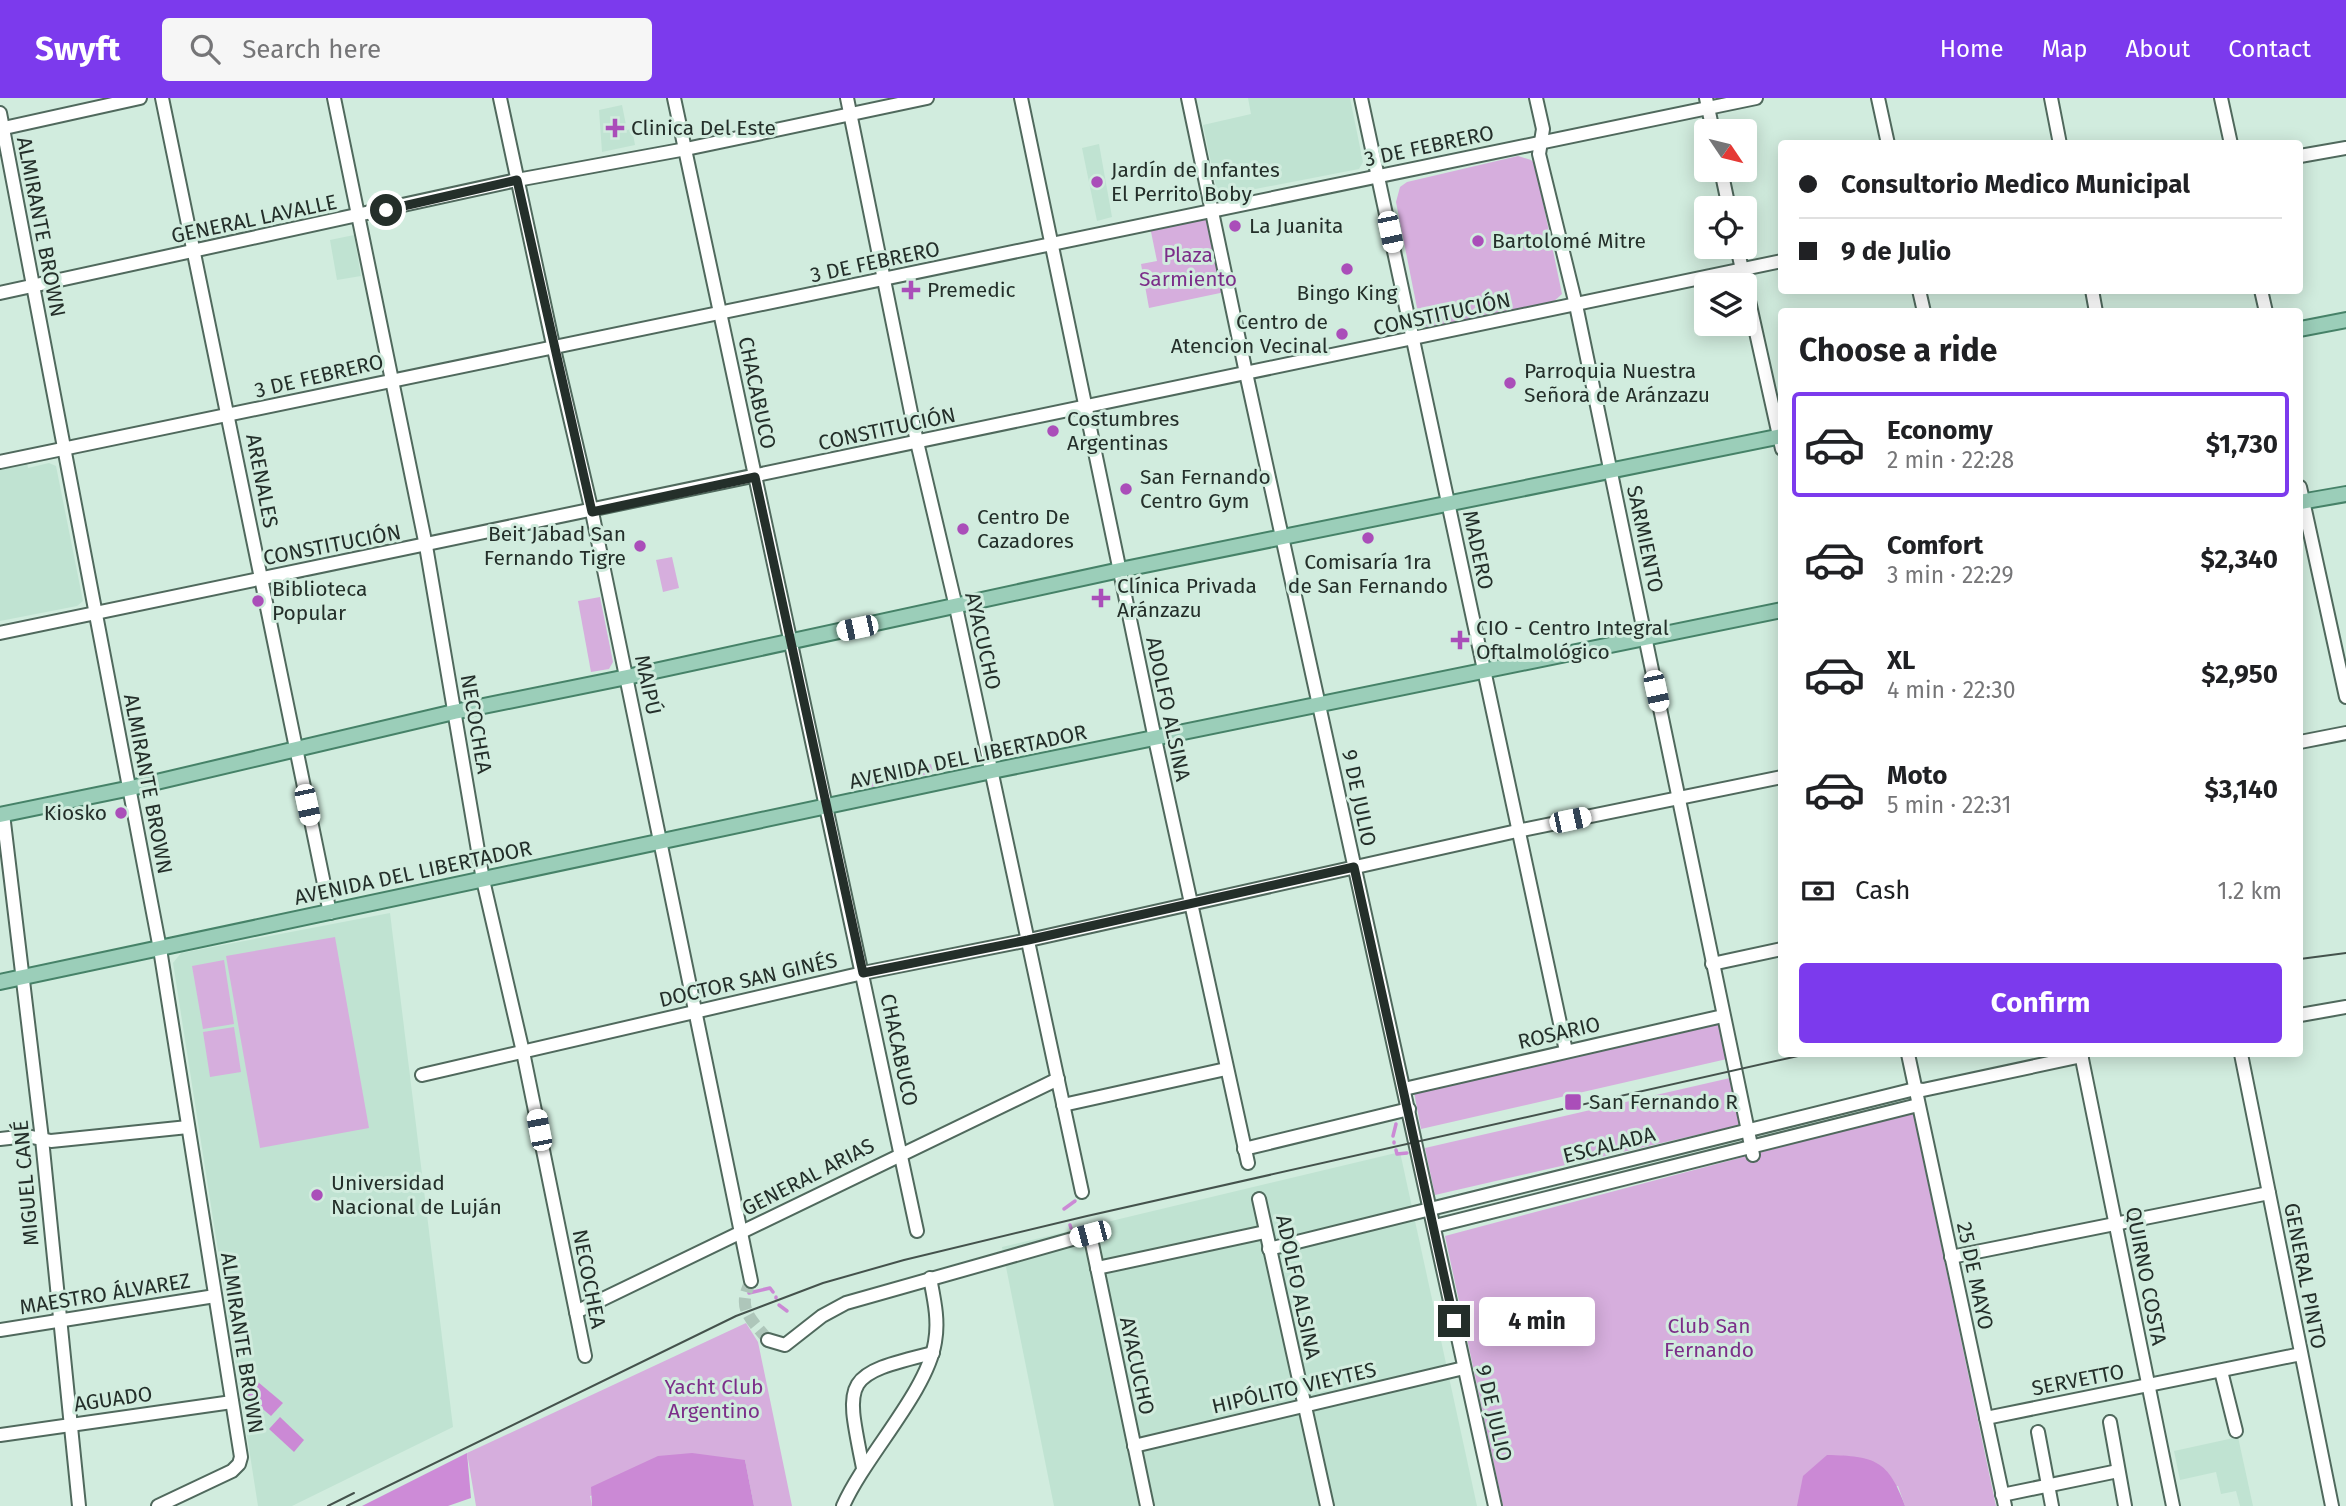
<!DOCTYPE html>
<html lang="en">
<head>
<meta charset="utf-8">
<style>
  :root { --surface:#fff; --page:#f6f6f6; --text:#202124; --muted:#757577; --line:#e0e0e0; --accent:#7c3aed }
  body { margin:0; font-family:"Fira Sans",sans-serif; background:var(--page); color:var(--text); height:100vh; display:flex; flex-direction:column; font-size:26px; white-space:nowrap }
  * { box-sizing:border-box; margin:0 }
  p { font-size:23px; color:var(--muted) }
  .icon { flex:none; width:38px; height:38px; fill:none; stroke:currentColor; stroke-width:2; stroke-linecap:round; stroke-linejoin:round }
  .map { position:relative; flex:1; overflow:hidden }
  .drawer { position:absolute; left:1778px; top:210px; width:525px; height:749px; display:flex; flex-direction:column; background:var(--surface); border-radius:7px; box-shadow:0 4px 18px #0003 }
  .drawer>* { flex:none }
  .banner { position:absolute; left:1778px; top:42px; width:525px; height:154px; border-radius:7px; box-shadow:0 4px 18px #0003; display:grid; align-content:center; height:154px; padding:0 21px; background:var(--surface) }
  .needle { width:46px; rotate:125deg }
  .controls { position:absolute; left:1694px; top:21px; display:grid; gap:14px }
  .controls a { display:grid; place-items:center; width:63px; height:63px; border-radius:7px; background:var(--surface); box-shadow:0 4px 18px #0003; font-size:35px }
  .end { position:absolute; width:32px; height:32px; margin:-16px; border:9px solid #242f2a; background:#fff; box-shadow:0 0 0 4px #fff }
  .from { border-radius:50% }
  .bubble { position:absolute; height:49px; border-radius:7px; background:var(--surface); box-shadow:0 4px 18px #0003; font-size:23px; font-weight:700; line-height:49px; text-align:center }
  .car { position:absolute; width:21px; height:42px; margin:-21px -10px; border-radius:9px; box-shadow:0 0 5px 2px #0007; background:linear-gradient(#fff 24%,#345 0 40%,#fff 0 76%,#345 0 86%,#fff 0) }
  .banner b { display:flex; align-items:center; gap:24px; height:66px; font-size:26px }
  .banner b+b { border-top:2px solid var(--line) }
  .banner i { width:18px; height:18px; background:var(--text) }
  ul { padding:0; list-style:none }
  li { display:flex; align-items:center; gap:21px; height:105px; margin:0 14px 10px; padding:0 7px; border:4px solid transparent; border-radius:7px }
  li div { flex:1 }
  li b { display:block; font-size:26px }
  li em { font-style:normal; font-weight:700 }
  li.current { border-color:var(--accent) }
  li>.icon { width:63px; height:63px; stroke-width:1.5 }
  h2 { padding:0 21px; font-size:32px; line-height:84px }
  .pay { display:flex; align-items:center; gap:18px; height:77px; padding:0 21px; font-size:26px }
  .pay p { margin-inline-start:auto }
  .primary-button { display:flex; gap:14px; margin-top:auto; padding:14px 21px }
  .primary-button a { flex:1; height:80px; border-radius:7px; background:var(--accent); color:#fff; font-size:28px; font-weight:700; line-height:80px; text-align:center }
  header { display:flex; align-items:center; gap:42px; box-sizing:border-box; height:98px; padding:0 35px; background:var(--accent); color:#fff }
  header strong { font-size:33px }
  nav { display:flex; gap:38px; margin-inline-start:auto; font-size:24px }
  .search { width:490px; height:63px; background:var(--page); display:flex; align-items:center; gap:18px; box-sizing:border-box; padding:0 24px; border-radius:7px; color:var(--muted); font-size:26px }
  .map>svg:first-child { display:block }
  .built { fill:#c0e3d2 }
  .green { fill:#d6aedd }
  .forest { fill:#cd8bd7 }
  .water { fill:#cb89d5 }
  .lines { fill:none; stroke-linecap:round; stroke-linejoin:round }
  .stream { stroke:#cb89d5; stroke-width:3.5 }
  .minor-tunnel { stroke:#aec6ba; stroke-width:12; stroke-dasharray:12 6; stroke-linecap:butt }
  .minor-casing { stroke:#50695d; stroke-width:16 }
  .major-casing { stroke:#468268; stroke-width:18 }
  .minor { stroke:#fff; stroke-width:12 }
  .major { stroke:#9bceb9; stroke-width:14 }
  .tram { stroke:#44524c; stroke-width:2 }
  .route { stroke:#242f2a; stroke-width:9 }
  .poi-dot { fill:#aa4eb9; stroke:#d1ecde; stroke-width:2.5 }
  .labels { text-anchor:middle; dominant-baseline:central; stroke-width:6; stroke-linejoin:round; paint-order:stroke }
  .poi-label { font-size:21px; fill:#242f2a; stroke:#d1ecde; text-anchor:start }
  .street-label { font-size:21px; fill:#242f2a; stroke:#d1ecde }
  .park-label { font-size:21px; fill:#7c2e89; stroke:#d1ecde }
</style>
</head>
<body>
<header>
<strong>Swyft</strong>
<div class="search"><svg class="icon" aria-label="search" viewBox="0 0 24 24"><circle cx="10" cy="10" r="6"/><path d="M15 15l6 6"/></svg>Search here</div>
<nav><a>Home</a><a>Map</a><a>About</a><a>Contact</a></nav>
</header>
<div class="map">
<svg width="2346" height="1408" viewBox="0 0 2346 1408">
  <rect width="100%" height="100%" fill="#d1ecde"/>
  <!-- built -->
  <g class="built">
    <polygon points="1248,0 1350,0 1363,64 1359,71 1224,97 1217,93 1203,27 1251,16"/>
    <polygon points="622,7 627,32 632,31 635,47 602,54 599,12"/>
    <polygon points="1099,46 1112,119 1097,123 1082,50"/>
    <polygon points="354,137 361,178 337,182 330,142"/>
    <polygon points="27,365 28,370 49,365 56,368 83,503 77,508 0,523 0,371"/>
    <polygon points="390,815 453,1329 292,1408 258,1408 173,865 181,855"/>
    <polygon points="1400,1054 1477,1408 1054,1408 1002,1149"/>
    <polygon points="2238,1339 2253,1408 2240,1408 2236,1393 2221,1396 2216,1374 2180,1382 2174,1353"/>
  </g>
  <!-- green -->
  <g class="green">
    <polygon points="1518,58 1531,62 1535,66 1562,196 1551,206 1431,230 1425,228 1418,215 1396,104 1400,89 1407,84"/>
    <polygon points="1208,119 1225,194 1149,210 1141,166 1157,163 1150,129"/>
    <polygon points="672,459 679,490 663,494 656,462"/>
    <polygon points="600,499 613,564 609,571 591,574 578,503"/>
    <polygon points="931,666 933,675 867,690 865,682"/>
    <polygon points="335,839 369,1030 260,1050 226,858"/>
    <polygon points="224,862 234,926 203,931 192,868"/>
    <polygon points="1718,924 1727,961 1421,1031 1414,994"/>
    <polygon points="234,929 241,974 210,979 203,934"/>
    <polygon points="1730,980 1740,1027 1435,1097 1425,1050"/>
    <polygon points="1913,1014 1996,1408 1905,1408 1898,1388 1797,1408 1503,1408 1445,1138"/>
    <polygon points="746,1225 758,1244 792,1408 754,1408 745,1362 590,1398 592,1408 476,1408 467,1355"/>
  </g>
  <!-- forest -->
  <polygon class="forest" points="467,1355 471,1400 448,1408 362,1408"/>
  <!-- water -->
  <g class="water">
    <polygon points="258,1284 283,1305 271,1318 246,1297"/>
    <polygon points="280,1319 304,1342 294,1354 269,1331"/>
    <polygon points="692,1355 745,1362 754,1408 592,1408 591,1389 658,1358"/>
    <path d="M1827 1357C1875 1358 1888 1362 1905 1408H1797L1803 1378Z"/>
  </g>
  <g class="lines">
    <!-- stream -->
    <g class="stream">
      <polyline points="1393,1038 1396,1026"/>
      <polyline points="1394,1044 1394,1045"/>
      <polyline points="1396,1052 1397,1056 1407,1055"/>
      <polyline points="1064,1111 1075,1103"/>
      <polyline points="1070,1127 1071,1130"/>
      <polyline points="749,1195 770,1190 773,1194"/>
      <polyline points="776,1199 776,1200"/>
      <polyline points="779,1207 787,1213"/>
    </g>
    <!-- minor-tunnel -->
    <path class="minor-tunnel" d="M751 1183C736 1211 751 1221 768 1242"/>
    <!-- minor casing -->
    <g class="minor-casing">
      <g id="minor">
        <polyline points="162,0 330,815"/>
        <polyline points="334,0 426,448 483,782 523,954 585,1258"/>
        <polyline points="500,0 553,247 592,414 751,1183"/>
        <polyline points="674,0 917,1133"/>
        <polyline points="847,0 917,344 956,509 1082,1094"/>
        <polyline points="1021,0 1155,641 1248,1065"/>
        <polyline points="1188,0 1246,275 1495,1408"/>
        <polyline points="1361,0 1566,953"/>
        <polyline points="1536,0 1543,31 1539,56 1576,207 1753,1057"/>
        <polyline points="1706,0 1713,33"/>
        <polyline points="1878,0 1888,46"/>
        <polyline points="2051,0 2060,46"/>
        <polyline points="2221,0 2231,46"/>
        <polyline points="0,15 160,851 241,1359 239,1366 232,1373 158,1408"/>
        <polyline points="0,31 140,0"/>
        <polyline points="2300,58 2346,50"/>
        <polyline points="1721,72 1729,110"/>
        <polyline points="1737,149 1782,351"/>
        <polyline points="1919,192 1924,214"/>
        <polyline points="2092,192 2096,214"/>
        <polyline points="2261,192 2266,214"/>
        <polyline points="0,195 517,82 686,51 927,0"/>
        <polyline points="0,364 1756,0"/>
        <polyline points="2300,389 2346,599"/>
        <polyline points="0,535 1782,163"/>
        <polyline points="2300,644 2346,635"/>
        <polyline points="3,716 42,1041 79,1408"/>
        <polyline points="1712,866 1782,851"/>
        <polyline points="2300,917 2346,909"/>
        <polyline points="1908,956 2005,1408"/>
        <polyline points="2081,956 2173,1408"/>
        <polyline points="2241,956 2332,1408"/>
        <polyline points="422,977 863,875 1029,842 1517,733 1782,679"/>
        <polyline points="1404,991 1723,918"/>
        <polyline points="1063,1007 1226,971"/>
        <polyline points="0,1041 27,1038 51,1043 188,1029"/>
        <polyline points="1244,1051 1409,1011"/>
        <polyline points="1259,1101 1327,1408"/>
        <polyline points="1435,1128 1918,1007"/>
        <polyline points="1269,1151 1915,991 1923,992 2082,958"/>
        <polyline points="1951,1159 2269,1095"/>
        <polyline points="1097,1170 1265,1134"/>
        <polyline points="576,1214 1058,981"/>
        <polyline points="0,1232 215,1198"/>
        <polyline points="768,1242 785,1247 822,1218 846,1205 1090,1136 1147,1408"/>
        <polyline points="2221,1273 2236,1333"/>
        <polyline points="1986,1320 2301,1256"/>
        <polyline points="2110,1324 2125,1408"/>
        <polyline points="2038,1334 2052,1408"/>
        <polyline points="0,1337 232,1304"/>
        <polyline points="1134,1348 1464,1270"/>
        <path d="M863 1370C845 1281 842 1277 933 1255"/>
        <polyline points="2002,1397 2118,1373"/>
        <path d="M843 1408C865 1358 927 1294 935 1244 939 1222 934 1201 930 1180"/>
      </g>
    </g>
    <!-- major casing -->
    <g class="major-casing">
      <g id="major">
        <polyline points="2300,231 2346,222"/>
        <polyline points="2300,404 2346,396"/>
        <polyline points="0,717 131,690 454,614 627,579 1120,472 1782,338"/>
        <polyline points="0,884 992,673 1782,512"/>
      </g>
    </g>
    <!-- minor -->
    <use href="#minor" class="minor"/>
    <!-- major -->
    <use href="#major" class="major"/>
    <!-- tram -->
    <g class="tram">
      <polyline points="2300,861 2346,855"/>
      <polyline points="328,1408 354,1395"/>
      <polyline points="347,1408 736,1218 823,1185 904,1162 1087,1118 1807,956"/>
    </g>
  </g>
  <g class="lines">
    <!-- route -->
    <polyline class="route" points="386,112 517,82 592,414 755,379 863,875 1028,842 1354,769 1454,1223"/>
  </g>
  <!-- markers -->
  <g class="poi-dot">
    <path d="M611.5 19.5h7v7h7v7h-7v7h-7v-7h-7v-7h7z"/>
    <circle cx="1097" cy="84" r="7"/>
    <circle cx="1235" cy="128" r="7"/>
    <circle cx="1478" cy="143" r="7"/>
    <circle cx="1347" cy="171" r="7"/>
    <path d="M907.5 181.5h7v7h7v7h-7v7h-7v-7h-7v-7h7z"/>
    <circle cx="1342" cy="236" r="7"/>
    <circle cx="1510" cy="285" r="7"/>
    <circle cx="1053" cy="333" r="7"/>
    <circle cx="1126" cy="391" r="7"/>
    <circle cx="963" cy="431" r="7"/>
    <circle cx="1368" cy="440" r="7"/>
    <circle cx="640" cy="448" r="7"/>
    <path d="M1097.5 489.5h7v7h7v7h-7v7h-7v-7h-7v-7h7z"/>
    <circle cx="258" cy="503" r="7"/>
    <path d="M1456.5 531.5h7v7h7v7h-7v7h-7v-7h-7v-7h7z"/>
    <circle cx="121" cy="715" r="7"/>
    <rect x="1564" y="995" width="18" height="18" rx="3.5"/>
    <circle cx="317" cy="1097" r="7"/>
  </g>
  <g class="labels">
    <!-- poi labels -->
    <g class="poi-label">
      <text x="631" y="30">Clinica Del Este</text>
      <text x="1111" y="72">Jardín de Infantes<tspan x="1111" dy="24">El Perrito Boby</tspan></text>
      <text x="1249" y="128">La Juanita</text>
      <text x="1492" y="143">Bartolomé Mitre</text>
      <text x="927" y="192">Premedic</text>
      <text x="1347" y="195" text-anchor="middle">Bingo King</text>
      <text x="1328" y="224" text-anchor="end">Centro de<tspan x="1328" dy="24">Atencion Vecinal</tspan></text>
      <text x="1524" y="273">Parroquia Nuestra<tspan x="1524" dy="24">Señora de Aránzazu</tspan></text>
      <text x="1067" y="321">Costumbres<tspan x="1067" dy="24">Argentinas</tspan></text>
      <text x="1140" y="379">San Fernando<tspan x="1140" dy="24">Centro Gym</tspan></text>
      <text x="977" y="419">Centro De<tspan x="977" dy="24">Cazadores</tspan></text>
      <text x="626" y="436" text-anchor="end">Beit Jabad San<tspan x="626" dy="24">Fernando Tigre</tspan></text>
      <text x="1368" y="464" text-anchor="middle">Comisaría 1ra<tspan x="1368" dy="24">de San Fernando</tspan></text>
      <text x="1117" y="488">Clínica Privada<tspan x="1117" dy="24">Aránzazu</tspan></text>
      <text x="272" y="491">Biblioteca<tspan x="272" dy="24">Popular</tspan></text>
      <text x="1476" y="530">CIO - Centro Integral<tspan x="1476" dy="24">Oftalmológico</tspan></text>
      <text x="107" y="715" text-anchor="end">Kiosko</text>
      <text x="1589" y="1004">San Fernando R</text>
      <text x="331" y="1085">Universidad<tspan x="331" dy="24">Nacional de Luján</tspan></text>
    </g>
    <!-- street labels -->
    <g class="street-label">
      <text transform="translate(1429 48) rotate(-12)">3 DE FEBRERO</text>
      <text transform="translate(254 121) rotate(-12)">GENERAL LAVALLE</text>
      <text transform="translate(41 129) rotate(79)">ALMIRANTE BROWN</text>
      <text transform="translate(875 164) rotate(-12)">3 DE FEBRERO</text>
      <text transform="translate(1442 216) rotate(-12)">CONSTITUCIÓN</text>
      <text transform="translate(319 278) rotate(-13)">3 DE FEBRERO</text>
      <text transform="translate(757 295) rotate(78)">CHACABUCO</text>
      <text transform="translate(887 331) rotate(-12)">CONSTITUCIÓN</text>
      <text transform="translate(262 383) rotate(79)">ARENALES</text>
      <text transform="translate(1645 441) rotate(78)">SARMIENTO</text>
      <text transform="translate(332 447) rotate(-11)">CONSTITUCIÓN</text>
      <text transform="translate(1478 452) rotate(78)">MADERO</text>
      <text transform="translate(983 543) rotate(77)">AYACUCHO</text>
      <text transform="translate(648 587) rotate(78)">MAIPÚ</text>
      <text transform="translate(1168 611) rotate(78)">ADOLFO ALSINA</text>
      <text transform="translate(476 626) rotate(80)">NECOCHEA</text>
      <text transform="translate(968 659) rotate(-12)">AVENIDA DEL LIBERTADOR</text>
      <text transform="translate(148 686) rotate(79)">ALMIRANTE BROWN</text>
      <text transform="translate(1359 700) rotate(78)">9 DE JULIO</text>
      <text transform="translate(413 775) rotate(-12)">AVENIDA DEL LIBERTADOR</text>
      <text transform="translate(748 882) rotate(-13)">DOCTOR SAN GINÉS</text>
      <text transform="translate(1559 935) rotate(-13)">ROSARIO</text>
      <text transform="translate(899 952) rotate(78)">CHACABUCO</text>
      <text transform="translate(1609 1047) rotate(-14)">ESCALADA</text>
      <text transform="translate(808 1079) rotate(-27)">GENERAL ARIAS</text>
      <text transform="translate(26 1085) rotate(-95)">MIGUEL CANÉ</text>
      <text transform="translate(1975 1178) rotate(78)">25 DE MAYO</text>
      <text transform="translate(2146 1178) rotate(79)">QUIRNO COSTA</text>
      <text transform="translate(2305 1178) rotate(79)">GENERAL PINTO</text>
      <text transform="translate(589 1181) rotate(79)">NECOCHEA</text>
      <text transform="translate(1298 1189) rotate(78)">ADOLFO ALSINA</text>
      <text transform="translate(105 1196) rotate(-9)">MAESTRO ÁLVAREZ</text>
      <text transform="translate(242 1245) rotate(81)">ALMIRANTE BROWN</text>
      <text transform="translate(1137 1268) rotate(78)">AYACUCHO</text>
      <text transform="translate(2078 1282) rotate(-11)">SERVETTO</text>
      <text transform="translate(1294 1290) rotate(-13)">HIPÓLITO VIEYTES</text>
      <text transform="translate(113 1301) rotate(-8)">AGUADO</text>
      <text transform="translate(1494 1315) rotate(77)">9 DE JULIO</text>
    </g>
    <!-- park labels -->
    <g class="park-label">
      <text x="1188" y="157">Plaza<tspan x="1188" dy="24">Sarmiento</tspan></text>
      <text x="1709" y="1228">Club San<tspan x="1709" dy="24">Fernando</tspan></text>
      <text x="714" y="1289">Yacht Club<tspan x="714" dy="24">Argentino</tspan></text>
    </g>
  </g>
</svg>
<div class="controls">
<a><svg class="needle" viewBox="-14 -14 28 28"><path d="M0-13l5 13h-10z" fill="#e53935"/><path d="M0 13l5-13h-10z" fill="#757577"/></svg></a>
<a><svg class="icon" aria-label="locate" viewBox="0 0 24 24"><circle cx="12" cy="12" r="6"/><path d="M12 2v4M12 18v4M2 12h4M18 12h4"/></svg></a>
<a><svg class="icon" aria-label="layers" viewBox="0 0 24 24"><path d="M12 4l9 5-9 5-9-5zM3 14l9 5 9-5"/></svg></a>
</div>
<i class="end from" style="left:386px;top:112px"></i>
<i class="end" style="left:1454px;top:1223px"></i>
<div class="bubble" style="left:1479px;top:1199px;width:116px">4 min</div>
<i class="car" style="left:1390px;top:134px;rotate:168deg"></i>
<i class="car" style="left:857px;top:530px;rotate:258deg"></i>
<i class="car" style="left:1656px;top:593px;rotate:168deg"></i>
<i class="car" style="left:307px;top:707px;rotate:168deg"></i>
<i class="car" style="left:1570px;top:722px;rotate:78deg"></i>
<i class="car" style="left:539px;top:1032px;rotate:349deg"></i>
<i class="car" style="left:1090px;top:1136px;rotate:255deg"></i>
<div class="banner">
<b><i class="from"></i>Consultorio Medico Municipal</b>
<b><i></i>9 de Julio</b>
</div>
<section class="drawer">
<h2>Choose a ride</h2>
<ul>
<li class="current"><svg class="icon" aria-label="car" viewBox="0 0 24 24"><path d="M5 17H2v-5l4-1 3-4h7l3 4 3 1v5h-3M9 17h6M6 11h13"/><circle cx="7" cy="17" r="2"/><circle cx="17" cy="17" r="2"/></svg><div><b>Economy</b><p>2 min · 22:28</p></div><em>$1,730</em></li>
<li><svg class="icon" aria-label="car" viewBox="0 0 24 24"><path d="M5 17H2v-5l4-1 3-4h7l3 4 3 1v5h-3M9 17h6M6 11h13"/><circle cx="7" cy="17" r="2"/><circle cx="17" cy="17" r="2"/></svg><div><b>Comfort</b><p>3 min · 22:29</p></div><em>$2,340</em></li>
<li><svg class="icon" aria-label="car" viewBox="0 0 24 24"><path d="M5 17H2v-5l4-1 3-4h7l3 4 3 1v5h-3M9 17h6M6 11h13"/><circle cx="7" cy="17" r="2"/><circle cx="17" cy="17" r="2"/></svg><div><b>XL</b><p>4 min · 22:30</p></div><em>$2,950</em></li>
<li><svg class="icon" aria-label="car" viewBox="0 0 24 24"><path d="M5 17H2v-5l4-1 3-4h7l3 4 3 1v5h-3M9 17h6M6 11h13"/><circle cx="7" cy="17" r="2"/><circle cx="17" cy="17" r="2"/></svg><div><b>Moto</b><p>5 min · 22:31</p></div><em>$3,140</em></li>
</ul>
<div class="pay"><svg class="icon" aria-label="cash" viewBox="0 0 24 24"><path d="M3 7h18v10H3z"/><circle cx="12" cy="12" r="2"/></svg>Cash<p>1.2 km</p></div>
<div class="primary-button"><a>Confirm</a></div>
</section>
</div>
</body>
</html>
